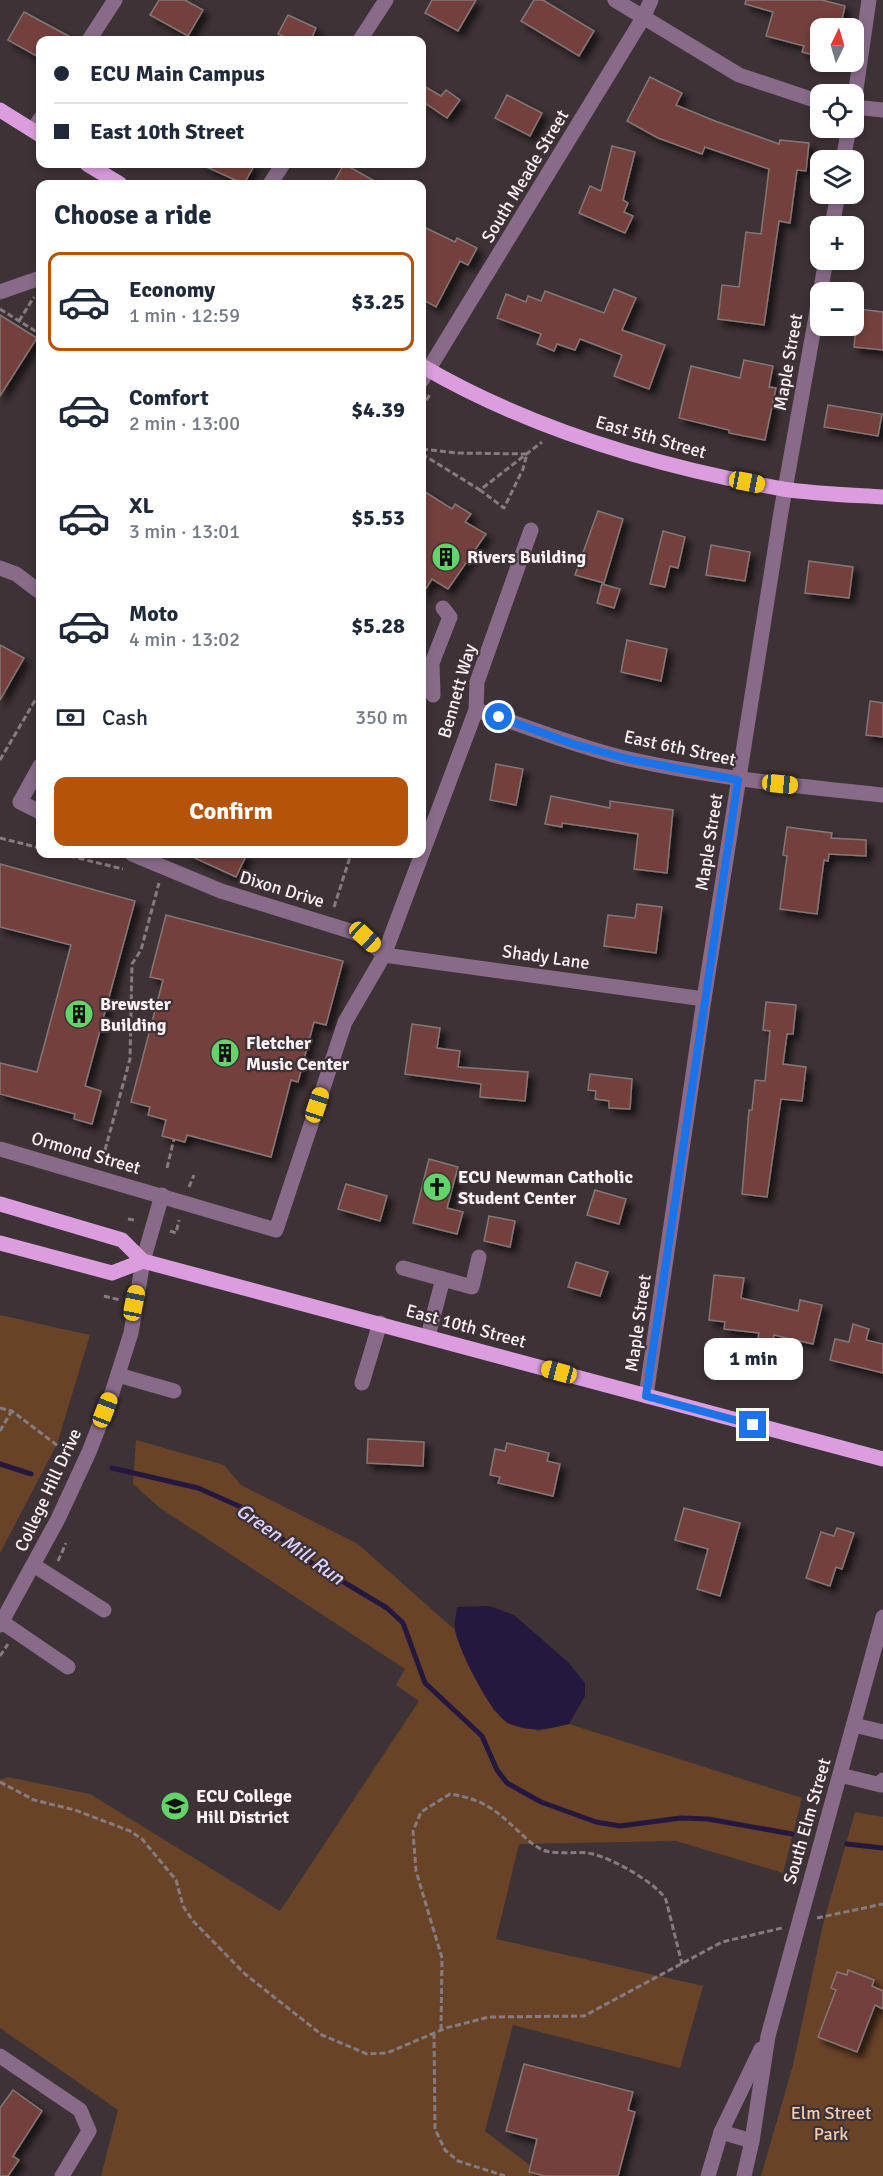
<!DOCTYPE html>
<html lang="en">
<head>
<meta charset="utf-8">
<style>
  :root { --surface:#fff; --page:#f2f2f3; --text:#1f2937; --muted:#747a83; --line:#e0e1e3; --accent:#b45309 }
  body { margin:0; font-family:Signika,sans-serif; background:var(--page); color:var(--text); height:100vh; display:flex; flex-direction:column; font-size:22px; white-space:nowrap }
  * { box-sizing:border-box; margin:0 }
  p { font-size:20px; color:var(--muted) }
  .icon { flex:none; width:33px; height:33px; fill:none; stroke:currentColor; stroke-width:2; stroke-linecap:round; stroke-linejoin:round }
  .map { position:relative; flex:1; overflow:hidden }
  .drawer { position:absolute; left:36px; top:180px; width:390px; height:678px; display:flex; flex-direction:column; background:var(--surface); border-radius:12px; box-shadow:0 3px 9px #0003 }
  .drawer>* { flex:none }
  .guide { position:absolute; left:36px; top:36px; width:390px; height:132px; border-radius:12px; box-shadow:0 3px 9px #0003; display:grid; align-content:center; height:132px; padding:0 18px; background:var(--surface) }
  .needle { width:39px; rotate:5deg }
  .fabs { position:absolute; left:810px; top:18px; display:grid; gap:12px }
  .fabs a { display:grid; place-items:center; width:54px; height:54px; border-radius:12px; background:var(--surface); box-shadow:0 3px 9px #0003; font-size:30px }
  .end { position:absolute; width:27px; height:27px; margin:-14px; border:8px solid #1a73e8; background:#fff; box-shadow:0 0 0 3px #fff }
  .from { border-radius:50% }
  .bubble { position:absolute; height:42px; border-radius:12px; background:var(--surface); box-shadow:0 3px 9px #0003; font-size:20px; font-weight:700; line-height:42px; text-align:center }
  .car { position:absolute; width:18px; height:36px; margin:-18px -9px; border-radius:8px; box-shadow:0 0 4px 2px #0007; background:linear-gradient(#f5c518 24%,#345 0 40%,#f5c518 0 76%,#345 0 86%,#f5c518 0) }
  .guide b { display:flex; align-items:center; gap:21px; height:57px; font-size:22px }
  .guide b+b { border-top:2px solid var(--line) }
  .guide i { width:15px; height:15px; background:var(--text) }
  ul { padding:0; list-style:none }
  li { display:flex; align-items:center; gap:18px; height:99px; margin:0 12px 9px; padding:0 6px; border:3px solid transparent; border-radius:12px }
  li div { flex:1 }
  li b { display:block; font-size:22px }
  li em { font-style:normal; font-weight:700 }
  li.current { border-color:var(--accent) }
  li>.icon { width:54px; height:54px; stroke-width:1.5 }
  h2 { padding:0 18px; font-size:27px; line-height:72px }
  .pay { display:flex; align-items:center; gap:15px; height:66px; padding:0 18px; font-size:22px }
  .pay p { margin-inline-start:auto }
  .primary-button { display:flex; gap:12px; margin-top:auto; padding:12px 18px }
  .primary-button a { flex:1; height:69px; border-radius:12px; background:var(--accent); color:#fff; font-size:24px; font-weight:700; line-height:69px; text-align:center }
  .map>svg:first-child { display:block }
  .green { fill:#694328 }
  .water { fill:#25183f }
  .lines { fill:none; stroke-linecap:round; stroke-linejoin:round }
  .stream { stroke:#25183f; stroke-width:5 }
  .building { fill:#73413d; stroke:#847674; stroke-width:1.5; filter:url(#shadow) }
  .path { stroke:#867c80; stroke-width:3; stroke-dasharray:6 3; stroke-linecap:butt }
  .minor { stroke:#896b89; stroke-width:15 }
  .major { stroke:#db9ddd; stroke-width:15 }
  .route { stroke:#1a73e8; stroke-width:8 }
  .labels { text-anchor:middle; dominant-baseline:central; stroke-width:4.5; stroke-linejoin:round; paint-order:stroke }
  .street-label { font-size:18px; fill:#faf2f5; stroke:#3d3236 }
  .poi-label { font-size:18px; font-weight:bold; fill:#faf2f5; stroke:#3d3236; text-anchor:start }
  .park-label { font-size:18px; fill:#f6ccb0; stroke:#3d3236 }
  .water-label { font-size:20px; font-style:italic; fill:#ddd2fe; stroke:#3d3236 }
</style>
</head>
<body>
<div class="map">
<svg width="883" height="2176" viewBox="0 0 883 2176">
  <defs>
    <filter id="shadow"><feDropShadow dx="5.5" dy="5.5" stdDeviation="3" flood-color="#0009"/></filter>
  </defs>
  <rect width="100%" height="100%" fill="#3d3236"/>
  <!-- green -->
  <g class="green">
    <polygon points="0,1315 90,1335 57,1444 0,1553"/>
    <polygon points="136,1440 224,1465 241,1485 358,1544 455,1630 479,1685 494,1711 538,1731 569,1724 802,1798 783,1873 676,1841 519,1844 496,1939 703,1986 680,2068 513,2025 485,2131 544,2176 101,2176 118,2110 0,2028 0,1780 8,1777 90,1794 280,1911 419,1701 396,1685 405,1669 160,1508 133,1484"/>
    <polygon points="855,1812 883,1817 883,2176 761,2176 793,2065 823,1924"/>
  </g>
  <!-- water -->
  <path class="water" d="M489 1606 514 1615 569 1663 585 1683V1696L569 1724C546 1729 534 1733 510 1724 492 1717 458 1649 455 1630 454 1623 456 1614 457 1607Z"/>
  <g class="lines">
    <!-- stream -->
    <g class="stream">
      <polyline points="0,1464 31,1474"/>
      <polyline points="112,1468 198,1488 250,1511 305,1559 387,1608 403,1623 425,1683 482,1736 497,1770 507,1783 541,1802 596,1822 620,1826 681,1818 708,1819 792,1834"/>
      <polyline points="847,1844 883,1848"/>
    </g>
  </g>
  <!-- building -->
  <g class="building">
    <polygon points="159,0 185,0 203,10 188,36 150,15"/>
    <polygon points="432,0 476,0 458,31 425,13"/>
    <polygon points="534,0 543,0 594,31 579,56 521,21"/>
    <polygon points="746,0 822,0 845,6 840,28 820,28 820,57 802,52 804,46 766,36 773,12 745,4"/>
    <polygon points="24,12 76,40 40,40 40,58 8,40"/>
    <polygon points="288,15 316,28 311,40 292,40 278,34"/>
    <polygon points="650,77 682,93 676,105 715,121 779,144 780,140 809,143 806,171 797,170 790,223 779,221 764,325 718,319 722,285 739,287 746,232 761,234 769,169 705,147 702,154 658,138 627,121"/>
    <polygon points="422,85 441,96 446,90 460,100 447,118 422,101"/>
    <polygon points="507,95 542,113 530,136 495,118"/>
    <polygon points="612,146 635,152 623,200 628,203 624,212 633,216 625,233 579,213 590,186 601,191"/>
    <polygon points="200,164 255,164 244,184"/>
    <polygon points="344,164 380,184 333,184"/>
    <polygon points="426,228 455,242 457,238 477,248 468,265 460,261 436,307 422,299 422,236"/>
    <polygon points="614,289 636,298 622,330 665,345 649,389 614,376 622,355 580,339 575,350 557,344 554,351 537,344 541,334 497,318 506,294 526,302 528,296 541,301 545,291 604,313"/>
    <polygon points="858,309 883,312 883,350 854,347"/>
    <polygon points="0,315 37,338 0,396"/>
    <polygon points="744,360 773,366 769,387 776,388 765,440 729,433 729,430 679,418 691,366 740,378"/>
    <polygon points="828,405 882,414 878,436 824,427"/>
    <polygon points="422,490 452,509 455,504 471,514 465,522 486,534 448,589 432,579 422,595"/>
    <polygon points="598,511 623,519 604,583 575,575"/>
    <polygon points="663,531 685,537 678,568 670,566 665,587 650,584"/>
    <polygon points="711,545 750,552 745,581 706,575"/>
    <polygon points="809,561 853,567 849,598 805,593"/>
    <polygon points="602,584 620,589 614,608 597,603"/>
    <polygon points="627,640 667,649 661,681 621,672"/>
    <polygon points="0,645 24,658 0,700"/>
    <polygon points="870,701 883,703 883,737 866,735"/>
    <polygon points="496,764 523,769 516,805 490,800"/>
    <polygon points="551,796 610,808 610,801 673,810 667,873 634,869 638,834 562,823 562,827 545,824"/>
    <polygon points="787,827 832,833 831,838 866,840 866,856 829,854 828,861 824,860 817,914 780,909 787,856 783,855"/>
    <polygon points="186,854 247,854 236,877"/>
    <polygon points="0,864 135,901 85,1086 101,1091 92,1124 74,1119 75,1114 0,1094 0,1063 37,1072 71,945 0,927"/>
    <polygon points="637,904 662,907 656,953 604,946 608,915 635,918"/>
    <polygon points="166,915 343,961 326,1025 314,1022 298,1082 291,1080 271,1157 187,1135 185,1142 162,1136 166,1120 148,1115 150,1107 131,1102 163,980 150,977"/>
    <polygon points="766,1002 796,1005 793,1034 787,1034 783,1064 806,1067 802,1101 781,1099 767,1197 742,1194 749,1110 752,1110 755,1080 765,1081 770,1031 763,1030"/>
    <polygon points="412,1024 440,1028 437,1048 460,1051 458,1067 528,1072 525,1101 480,1097 481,1084 405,1074"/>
    <polygon points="590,1074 632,1079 630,1109 609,1108 609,1101 595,1099 596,1091 588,1090"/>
    <polygon points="429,1159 458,1167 447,1208 463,1212 457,1234 413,1223"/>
    <polygon points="346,1184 387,1196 380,1221 338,1209"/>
    <polygon points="595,1190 626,1199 619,1224 587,1215"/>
    <polygon points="489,1216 515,1221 510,1247 484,1241"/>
    <polygon points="576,1262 608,1272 600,1296 568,1287"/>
    <polygon points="714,1275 744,1278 741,1298 798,1311 800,1300 822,1305 813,1344 774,1335 773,1341 758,1338 759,1333 724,1329 725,1322 709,1320"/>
    <polygon points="853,1324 869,1329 866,1340 883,1344 883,1373 830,1360 835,1339 849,1342"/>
    <polygon points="368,1439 424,1442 423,1466 367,1463"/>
    <polygon points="507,1443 549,1453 547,1461 560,1464 553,1496 498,1483 500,1477 490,1475 495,1449 505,1451"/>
    <polygon points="684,1508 740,1523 720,1596 697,1589 708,1549 675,1540"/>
    <polygon points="837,1528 854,1533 842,1569 836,1567 830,1586 806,1578 821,1532 834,1536"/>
    <polygon points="848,1970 874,1980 872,1986 883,1991 883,2009 875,2005 857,2052 818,2037 836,1990 831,1988 837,1972 847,1975"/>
    <polygon points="524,2064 633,2092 628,2110 635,2112 618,2176 545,2176 529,2172 537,2139 506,2131"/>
    <polygon points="13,2090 42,2111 13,2156 19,2160 8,2176 0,2176 0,2108"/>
  </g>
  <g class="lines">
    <!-- path -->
    <g class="path">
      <polyline points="0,309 40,334"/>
      <polyline points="19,321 34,297"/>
      <polyline points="422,408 430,394"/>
      <polyline points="422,449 457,453 527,454 523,469 504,508 480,490"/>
      <polyline points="422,454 480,490 542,442"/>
      <polyline points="0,760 40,692"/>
      <polyline points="0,838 40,848"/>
      <polyline points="61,854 123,869"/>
      <polyline points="241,874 245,880"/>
      <polyline points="334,907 351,854"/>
      <polyline points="105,1150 130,1059 132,964 141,950 159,883"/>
      <polyline points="167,1168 174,1139"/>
      <polyline points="189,1187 194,1175"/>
      <polyline points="128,1219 134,1220"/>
      <polyline points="170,1231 176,1233 179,1220"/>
      <polyline points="104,1296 120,1300"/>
      <polyline points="0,1408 12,1411 58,1446"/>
      <polyline points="0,1431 11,1412"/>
      <polyline points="58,1561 66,1543"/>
      <polyline points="0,1656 8,1644"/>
      <polyline points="0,1782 34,1800 75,1810 130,1831 142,1839 176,1880 183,1906 193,1921 245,1974 322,2035 367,2054 387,2053 446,2028 489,2017 584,2016 722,1942 782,1928"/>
      <polyline points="817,1918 883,1904"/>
      <path d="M441 2030 442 1958 416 1871 413 1831 421 1812 450 1794C481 1799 494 1808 517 1830 525 1837 533 1846 543 1850 558 1856 577 1850 593 1854 613 1859 657 1883 666 1900L682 1964"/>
      <polyline points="434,2033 435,2129 445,2150 458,2161 505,2176"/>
    </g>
    <!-- minor -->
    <g class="minor">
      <polyline points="615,0 739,75 820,102"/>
      <polyline points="89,40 115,0"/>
      <polyline points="360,40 386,0"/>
      <polyline points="854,103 869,0"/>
      <polyline points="854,107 883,110"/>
      <polyline points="33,130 40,119"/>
      <polyline points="843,160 849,128"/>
      <polyline points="270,184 283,164"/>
      <polyline points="832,226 838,194"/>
      <polyline points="0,292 40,278"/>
      <polyline points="422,380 643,18 651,0"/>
      <polyline points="0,568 16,574 40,592"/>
      <polyline points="433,695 432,663 450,617 443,608"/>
      <path d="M476 710C527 726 576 747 629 759 713 778 797 786 883 795"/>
      <polyline points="40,766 20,802 40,812"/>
      <polyline points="132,854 221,891 350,931 365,937 384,955 704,999"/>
      <polyline points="0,1149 276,1230 345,1022 384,955 476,710 477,682 531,530"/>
      <polyline points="403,1268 472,1287 479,1257"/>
      <polyline points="428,1336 443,1279"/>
      <polyline points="118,1375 174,1391"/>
      <polyline points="362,1383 380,1323"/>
      <polyline points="646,1396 704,999 781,512 826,260"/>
      <polyline points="35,1566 104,1610"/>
      <polyline points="2,1622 68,1667"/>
      <polyline points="0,1625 58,1519 89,1452 112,1393 131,1333 143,1261 162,1195"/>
      <polyline points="854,1725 883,1732"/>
      <polyline points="840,1775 881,1785 883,1780"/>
      <polyline points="0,2056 80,2110 89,2131 62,2176"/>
      <polyline points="721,2132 752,2141"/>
      <polyline points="708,2176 721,2132 761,2049"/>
      <polyline points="744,2176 752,2141 768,2036 883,1617"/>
    </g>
    <!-- major -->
    <g class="major">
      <polyline points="0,110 40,135"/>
      <polyline points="87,164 120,184"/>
      <path d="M422 366C532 430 658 467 783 489 816 494 850 495 883 497"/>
      <polyline points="0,1204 122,1240 143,1261 883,1459"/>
      <polyline points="0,1243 112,1273 143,1261"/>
    </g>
  </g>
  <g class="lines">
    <!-- route -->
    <polyline class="route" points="499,717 573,744 628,759 738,780 646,1396 753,1425"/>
  </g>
  <!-- icons -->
  <defs>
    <g id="building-disc" transform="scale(1.5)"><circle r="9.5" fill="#62d469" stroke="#3d3236"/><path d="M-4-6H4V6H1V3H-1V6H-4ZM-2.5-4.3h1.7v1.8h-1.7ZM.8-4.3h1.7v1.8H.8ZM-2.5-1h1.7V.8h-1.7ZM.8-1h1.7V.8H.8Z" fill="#111"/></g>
    <g id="church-disc" transform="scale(1.5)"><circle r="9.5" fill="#62d469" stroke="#3d3236"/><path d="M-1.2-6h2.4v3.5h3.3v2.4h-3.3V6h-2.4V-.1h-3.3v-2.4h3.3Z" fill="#111"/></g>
    <g id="university-disc" transform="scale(1.5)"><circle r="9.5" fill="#62d469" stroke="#3d3236"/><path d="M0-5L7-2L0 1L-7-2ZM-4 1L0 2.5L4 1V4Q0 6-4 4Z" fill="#111"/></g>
  </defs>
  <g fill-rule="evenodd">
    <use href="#building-disc" x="446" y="557"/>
    <use href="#building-disc" x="79" y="1014"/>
    <use href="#building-disc" x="225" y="1053"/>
    <use href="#church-disc" x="437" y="1187"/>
    <use href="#university-disc" x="175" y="1806"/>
  </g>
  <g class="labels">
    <!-- street labels -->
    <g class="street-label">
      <text transform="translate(525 176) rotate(-59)">South Meade Street</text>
      <text transform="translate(788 362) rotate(-80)">Maple Street</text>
      <text transform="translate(651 437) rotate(16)">East 5th Street</text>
      <text transform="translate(457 691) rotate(-74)">Bennett Way</text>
      <text transform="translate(680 748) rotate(12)">East 6th Street</text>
      <text transform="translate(709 842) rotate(-81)">Maple Street</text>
      <text transform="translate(282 889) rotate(17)">Dixon Drive</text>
      <text transform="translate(546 957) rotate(8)">Shady Lane</text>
      <text transform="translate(86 1153) rotate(16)">Ormond Street</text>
      <text transform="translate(638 1323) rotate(-82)">Maple Street</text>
      <text transform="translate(466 1326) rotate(15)">East 10th Street</text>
      <text transform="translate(48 1490) rotate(-65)">College Hill Drive</text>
      <text transform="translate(807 1821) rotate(-74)">South Elm Street</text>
    </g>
    <!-- poi labels -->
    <g class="poi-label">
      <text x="467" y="557">Rivers Building</text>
      <text x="100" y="1004">Brewster<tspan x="100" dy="21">Building</tspan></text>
      <text x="246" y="1043">Fletcher<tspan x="246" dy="21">Music Center</tspan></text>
      <text x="458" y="1177">ECU Newman Catholic<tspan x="458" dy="21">Student Center</tspan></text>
      <text x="196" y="1796">ECU College<tspan x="196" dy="21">Hill District</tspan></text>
    </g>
    <!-- park labels -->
    <g class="park-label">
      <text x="831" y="2113">Elm Street<tspan x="831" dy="21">Park</tspan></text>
    </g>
    <!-- water labels -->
    <g class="water-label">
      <text transform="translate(290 1544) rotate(35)">Green Mill Run</text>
    </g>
  </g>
</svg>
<div class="fabs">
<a><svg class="needle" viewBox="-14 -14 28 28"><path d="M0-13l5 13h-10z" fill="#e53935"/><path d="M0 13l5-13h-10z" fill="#747a83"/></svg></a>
<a><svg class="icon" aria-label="locate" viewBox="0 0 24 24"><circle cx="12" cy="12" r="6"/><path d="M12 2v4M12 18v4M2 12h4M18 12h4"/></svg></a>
<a><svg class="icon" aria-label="layers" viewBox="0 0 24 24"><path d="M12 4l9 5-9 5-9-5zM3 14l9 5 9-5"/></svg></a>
<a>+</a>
<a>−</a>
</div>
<i class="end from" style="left:499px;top:717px"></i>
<i class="end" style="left:753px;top:1425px"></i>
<div class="bubble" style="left:704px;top:1338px;width:99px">1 min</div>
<i class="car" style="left:747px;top:482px;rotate:101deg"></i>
<i class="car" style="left:780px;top:784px;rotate:96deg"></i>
<i class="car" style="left:365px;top:937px;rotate:133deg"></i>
<i class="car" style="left:317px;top:1105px;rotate:18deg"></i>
<i class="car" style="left:134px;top:1303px;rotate:11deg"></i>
<i class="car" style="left:559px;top:1372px;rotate:285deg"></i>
<i class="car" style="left:105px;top:1410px;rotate:21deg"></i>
<div class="guide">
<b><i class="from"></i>ECU Main Campus</b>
<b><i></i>East 10th Street</b>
</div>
<section class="drawer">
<h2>Choose a ride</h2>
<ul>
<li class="current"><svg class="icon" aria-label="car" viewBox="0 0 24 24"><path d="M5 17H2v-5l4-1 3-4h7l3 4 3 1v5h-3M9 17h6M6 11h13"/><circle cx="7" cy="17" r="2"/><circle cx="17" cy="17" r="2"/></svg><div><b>Economy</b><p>1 min · 12:59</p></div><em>$3.25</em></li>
<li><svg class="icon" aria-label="car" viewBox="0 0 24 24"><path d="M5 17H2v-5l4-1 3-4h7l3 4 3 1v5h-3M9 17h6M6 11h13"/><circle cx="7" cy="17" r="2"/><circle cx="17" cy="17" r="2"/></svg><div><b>Comfort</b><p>2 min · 13:00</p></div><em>$4.39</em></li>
<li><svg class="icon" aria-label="car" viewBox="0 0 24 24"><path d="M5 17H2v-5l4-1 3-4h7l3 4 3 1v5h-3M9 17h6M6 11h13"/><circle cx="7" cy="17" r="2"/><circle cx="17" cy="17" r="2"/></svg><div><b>XL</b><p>3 min · 13:01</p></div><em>$5.53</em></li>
<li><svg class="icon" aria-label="car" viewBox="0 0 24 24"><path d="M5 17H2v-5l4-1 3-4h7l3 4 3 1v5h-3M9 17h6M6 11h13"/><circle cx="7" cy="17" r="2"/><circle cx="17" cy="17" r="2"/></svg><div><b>Moto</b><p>4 min · 13:02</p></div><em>$5.28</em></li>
</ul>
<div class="pay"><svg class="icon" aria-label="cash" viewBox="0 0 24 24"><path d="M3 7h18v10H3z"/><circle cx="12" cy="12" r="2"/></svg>Cash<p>350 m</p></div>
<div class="primary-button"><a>Confirm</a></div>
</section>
</div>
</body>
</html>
